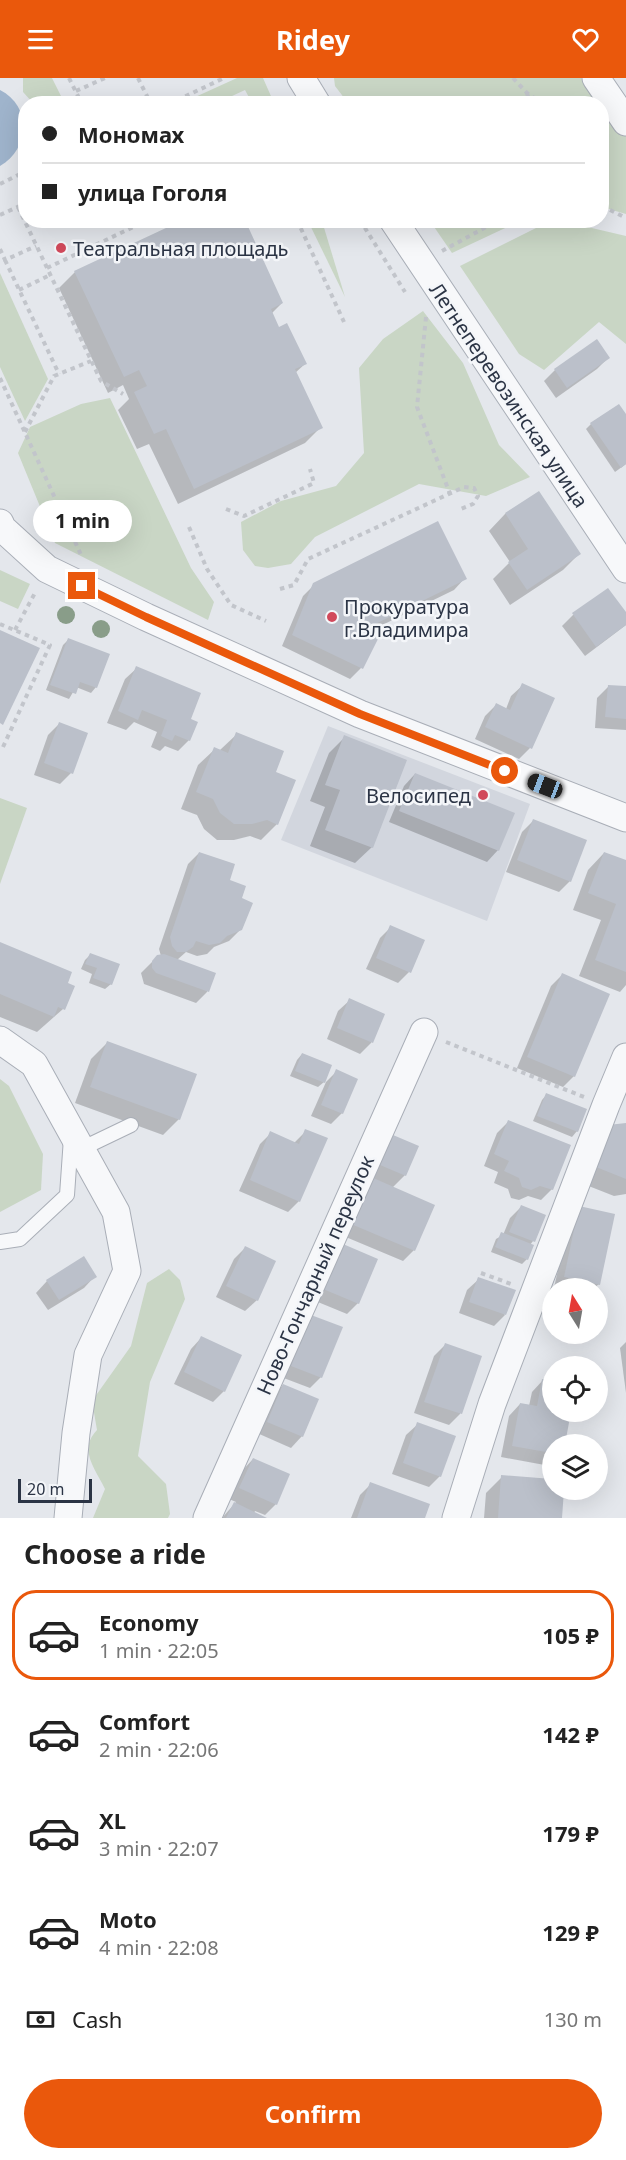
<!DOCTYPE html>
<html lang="en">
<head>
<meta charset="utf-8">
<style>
  :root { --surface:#fff; --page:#f6f6f6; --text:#222; --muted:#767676; --line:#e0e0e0; --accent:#ea580c }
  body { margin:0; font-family:"Noto Sans",sans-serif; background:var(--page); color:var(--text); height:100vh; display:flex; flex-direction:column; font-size:22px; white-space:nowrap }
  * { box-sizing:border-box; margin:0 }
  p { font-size:20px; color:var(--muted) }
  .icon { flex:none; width:33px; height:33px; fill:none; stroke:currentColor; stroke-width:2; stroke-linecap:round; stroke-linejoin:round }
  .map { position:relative; height:1440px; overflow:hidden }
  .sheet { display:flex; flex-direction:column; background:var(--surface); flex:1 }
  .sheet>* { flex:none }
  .top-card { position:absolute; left:18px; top:18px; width:591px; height:132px; border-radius:24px; box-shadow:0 6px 24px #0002; display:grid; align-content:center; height:132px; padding:0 24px; background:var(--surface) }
  .needle { width:39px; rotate:349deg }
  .buttons { position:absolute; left:542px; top:1200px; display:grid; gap:12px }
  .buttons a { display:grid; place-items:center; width:66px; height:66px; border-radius:50%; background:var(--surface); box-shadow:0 6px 24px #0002; font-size:30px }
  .scale { position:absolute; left:18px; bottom:15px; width:74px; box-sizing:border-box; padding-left:6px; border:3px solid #2b3445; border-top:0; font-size:16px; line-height:21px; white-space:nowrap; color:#2b3445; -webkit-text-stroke:4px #f4f6f9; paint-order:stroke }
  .end { position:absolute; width:27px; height:27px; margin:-14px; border:8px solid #ea580c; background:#fff; box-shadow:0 0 0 3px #fff }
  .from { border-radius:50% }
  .bubble { position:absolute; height:42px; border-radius:21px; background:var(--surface); box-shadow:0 6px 24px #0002; font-size:20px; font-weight:700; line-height:42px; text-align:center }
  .car { position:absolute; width:18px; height:36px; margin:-18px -9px; border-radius:8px; box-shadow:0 0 4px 2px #0007; background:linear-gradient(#222 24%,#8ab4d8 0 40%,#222 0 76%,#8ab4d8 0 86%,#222 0) }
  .top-card b { display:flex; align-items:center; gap:21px; height:57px; font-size:22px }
  .top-card b+b { border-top:2px solid var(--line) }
  .top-card i { width:15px; height:15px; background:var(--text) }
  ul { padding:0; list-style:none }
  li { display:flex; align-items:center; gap:18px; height:90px; margin:0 12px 9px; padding:0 12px; border:3px solid transparent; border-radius:24px }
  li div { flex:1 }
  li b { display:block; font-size:22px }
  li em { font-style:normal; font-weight:700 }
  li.on { border-color:var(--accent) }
  li>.icon { width:54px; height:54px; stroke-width:1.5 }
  h2 { padding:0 24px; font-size:27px; line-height:72px }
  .pay { display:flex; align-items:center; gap:15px; height:66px; padding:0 24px; font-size:22px }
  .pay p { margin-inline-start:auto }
  .primary-button { display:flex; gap:12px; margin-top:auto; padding:12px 24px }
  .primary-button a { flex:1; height:69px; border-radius:36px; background:var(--accent); color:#fff; font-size:24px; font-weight:700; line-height:69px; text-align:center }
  header { display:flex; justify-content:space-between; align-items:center; height:78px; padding:0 24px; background:var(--accent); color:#fff; font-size:27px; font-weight:700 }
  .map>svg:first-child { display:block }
  .built { fill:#d2d6de }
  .green { fill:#c9d6c5 }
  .water { fill:#9fb4cc }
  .shadow { fill:#0003 }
  .building { fill:#bbc0ca }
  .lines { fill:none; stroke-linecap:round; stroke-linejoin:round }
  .lane-casing { stroke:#a9aeb7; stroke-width:16 }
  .street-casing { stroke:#a9aeb7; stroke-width:29 }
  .path { stroke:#c2c5cb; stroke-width:4; stroke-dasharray:4.5 4.5; stroke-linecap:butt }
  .lane { stroke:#f7f8fa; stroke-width:14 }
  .street { stroke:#f7f8fa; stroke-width:27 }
  .tree { fill:#899d89 }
  .route { stroke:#ea580c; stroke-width:8 }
  .poi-dot { fill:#d1495b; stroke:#f4f6f9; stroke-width:2 }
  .labels { text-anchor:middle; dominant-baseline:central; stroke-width:5; stroke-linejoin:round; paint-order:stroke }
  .poi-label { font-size:20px; fill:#2b3445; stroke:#f4f6f9; text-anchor:start }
  .street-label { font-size:20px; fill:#2b3445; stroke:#f4f6f9 }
</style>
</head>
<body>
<header><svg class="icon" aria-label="menu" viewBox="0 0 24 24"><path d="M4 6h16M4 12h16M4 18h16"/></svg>Ridey<svg class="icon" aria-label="heart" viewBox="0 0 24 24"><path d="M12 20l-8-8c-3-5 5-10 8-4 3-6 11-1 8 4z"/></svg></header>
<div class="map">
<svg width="626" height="1440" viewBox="0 0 626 1440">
  <rect width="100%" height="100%" fill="#e4e7ec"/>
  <!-- built -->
  <polygon class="built" points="328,648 530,726 487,843 281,762"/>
  <!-- green -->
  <g class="green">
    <polygon points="23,0 52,0 63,22 54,25 33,25 23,14"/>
    <polygon points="237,0 263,0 274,25 252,25 245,12 217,25 182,25"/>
    <polygon points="334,0 581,0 598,25 348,25 335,8"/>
    <polygon points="602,30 626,56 626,136 602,129"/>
    <polygon points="552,142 562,143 626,158 626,266 599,244 544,292 519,276 460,188"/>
    <polygon points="308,143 322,143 345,219"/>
    <polygon points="430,143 520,143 452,175"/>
    <polygon points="0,195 48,301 25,343 0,289"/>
    <polygon points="423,233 463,285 499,367 530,399 486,418 419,406 315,459 291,486 268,490 255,488 243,472 241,444 281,423 336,408 364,375 359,290 383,261"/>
    <polygon points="110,320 191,490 214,524 208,542 55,465 18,375 30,349 81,326"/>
    <polygon points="0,492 30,506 18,531 0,523"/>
    <polygon points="0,720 27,730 0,806"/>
    <polygon points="0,1001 9,1008 43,1076 41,1112 0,1134"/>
    <path d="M169 1191 180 1202 185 1221 150 1304 138 1378 166 1406 170 1436 168 1440H93L105 1411C95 1390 78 1372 97 1352L92 1323 131 1268 147 1205Z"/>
  </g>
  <!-- water -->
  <path class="water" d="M0 12C32 28 30 71 0 88Z"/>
  <!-- shadow -->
  <g class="shadow">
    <polygon points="75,194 282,225 271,236 278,251 305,286 295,295 321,349 305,365 178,426 149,366 137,371 118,332 129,321 123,307 108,315 59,210"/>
    <polygon points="608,280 597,291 556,320 544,303 555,292"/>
    <polygon points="626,339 626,386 615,394 586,351 591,346"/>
    <polygon points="538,415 579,476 563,492 510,527 493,501 510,484 489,453 505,436"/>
    <polygon points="465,500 454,512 368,554 361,590 350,601 282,568 303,518 314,507"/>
    <polygon points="626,536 626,547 585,578 562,548 573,537"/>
    <polygon points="68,562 96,609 91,615 76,609 69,621 46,612 63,567"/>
    <polygon points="137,590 189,642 189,662 178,673 165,668 160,673 151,669 157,654 134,644 126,652 107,645 125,601"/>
    <polygon points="523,607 530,670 519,681 475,661 485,638 496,627 506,631 511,618"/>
    <polygon points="608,609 626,610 626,652 595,650 597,620"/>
    <polygon points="59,646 71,695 60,706 34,697 48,657"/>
    <polygon points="237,656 274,695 277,746 261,762 250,758 234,762 217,762 204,751 197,737 181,731 198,687 215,671 220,672"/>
    <polygon points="345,659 372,769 355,785 310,768 325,729 310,723 329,675"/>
    <polygon points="415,696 498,772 487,784 389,744 404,708"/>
    <polygon points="533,743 570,803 559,814 506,794 522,754"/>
    <polygon points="199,775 228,803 240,821 241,851 229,863 214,869 207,876 197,878 186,874 177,882 214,896 207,914 196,925 144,906 141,895 157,879 161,878 159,871 188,786"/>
    <polygon points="604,775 626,784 626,907 620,914 579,898 601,842 573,832 588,792"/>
    <polygon points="391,849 409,894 398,905 366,891 380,860"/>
    <polygon points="0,865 66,906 63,931 37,954 0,939"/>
    <polygon points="90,877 111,906 105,911 89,905 92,896 81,891 85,882"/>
    <polygon points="562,897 574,998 563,1009 517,990 551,908"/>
    <polygon points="350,922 383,937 371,965 360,976 327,961 338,933"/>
    <polygon points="107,965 179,1041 163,1057 75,1025 91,981"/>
    <polygon points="302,976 324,1004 318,1009 290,998 297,982"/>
    <polygon points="337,993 342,1035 331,1046 311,1038 326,1004"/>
    <polygon points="547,1016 577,1053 572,1059 533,1043 542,1022"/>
    <polygon points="508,1044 552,1111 541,1122 528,1118 519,1122 511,1120 508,1111 494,1105 498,1094 484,1088 497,1055"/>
    <polygon points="626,1047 626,1116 614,1118 581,1105"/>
    <polygon points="306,1053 299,1123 288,1134 239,1113 260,1066 271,1055 294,1065"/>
    <polygon points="393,1059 405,1097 392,1110 414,1172 403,1183 341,1157 382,1070"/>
    <polygon points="521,1129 544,1138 533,1163 530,1167 527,1181 522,1186 491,1174 496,1161 503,1157 510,1140"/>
    <polygon points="580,1130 599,1206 594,1210 554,1210 569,1141"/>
    <polygon points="343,1168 358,1225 347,1236 313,1222"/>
    <polygon points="245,1170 257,1222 245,1233 216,1219 234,1181"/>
    <polygon points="95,1198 84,1210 48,1232 36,1215 47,1203"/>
    <polygon points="479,1201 505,1237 494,1248 459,1235 467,1212"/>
    <polygon points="301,1250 321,1299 310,1310 281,1299"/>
    <polygon points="202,1259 224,1313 213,1324 174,1306 191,1271"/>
    <polygon points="626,1264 626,1315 620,1270"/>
    <polygon points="445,1267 480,1279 460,1336 449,1347 414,1335 434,1278"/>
    <polygon points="543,1302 552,1304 552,1334 569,1334 563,1366 552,1366 552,1386 550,1388 501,1379 509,1338 520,1326 529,1328 532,1314"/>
    <polygon points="283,1307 302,1358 291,1370 257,1355 272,1319"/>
    <polygon points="418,1346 440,1398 429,1409 392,1396 406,1357"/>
    <polygon points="253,1381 276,1426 265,1437 255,1433 254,1435 264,1440 222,1440 236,1424 229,1421 242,1393"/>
    <polygon points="502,1399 552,1402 552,1412 563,1412 561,1440 484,1440 486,1415"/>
    <polygon points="371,1406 423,1440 351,1440 360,1417"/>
  </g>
  <!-- building -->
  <g class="building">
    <polygon points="183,142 245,142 283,225 271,231 279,249 287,245 307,286 295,291 323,350 194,411 166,351 154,356 134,314 147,308 139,292 124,299 74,193"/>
    <polygon points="597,261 610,280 567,310 554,291"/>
    <polygon points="619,326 626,336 626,386 621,390 590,345"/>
    <polygon points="539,413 581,476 527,512 508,484 528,471 505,435"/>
    <polygon points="438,443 467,501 365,551 380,557 363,591 292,557 313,505"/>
    <polygon points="608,510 626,534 626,547 596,569 572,535"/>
    <polygon points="0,552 40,570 3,647 0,645"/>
    <polygon points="68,560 110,576 97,610 80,604 76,616 50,607"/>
    <polygon points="136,588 201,615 191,641 198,644 190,663 175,657 172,663 161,658 167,642 142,632 138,642 118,633"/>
    <polygon points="522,605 555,620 532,671 485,649 496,625 510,632"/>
    <polygon points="608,607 626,608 626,641 605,639"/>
    <polygon points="59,644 88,655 73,696 44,685"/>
    <polygon points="236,654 284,673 276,694 296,702 278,747 267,742 252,746 234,746 220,735 213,721 196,714 214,669 228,675"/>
    <polygon points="344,657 407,682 373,770 325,752 340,712 325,707"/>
    <polygon points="415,695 515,735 499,773 399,733"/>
    <polygon points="533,741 587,762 571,804 517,782"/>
    <polygon points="199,774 235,786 230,802 246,808 242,820 253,825 242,852 227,858 220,865 209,867 196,863 193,869 186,874 177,874 172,868 170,859"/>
    <polygon points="604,774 626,782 626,894 595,882 616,826 588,815"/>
    <polygon points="390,847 425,862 411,895 376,880"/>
    <polygon points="0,864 72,894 68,905 75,908 65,932 58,929 54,939 0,916"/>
    <polygon points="90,875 120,886 112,907 93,900 97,890 85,886"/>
    <polygon points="164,876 216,895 209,914 156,895 152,890 152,883 157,877"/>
    <polygon points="562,895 610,916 575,999 527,979"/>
    <polygon points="349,920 385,936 373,965 337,950"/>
    <polygon points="107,963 197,996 180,1042 90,1009"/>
    <polygon points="302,975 332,987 325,1005 295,993"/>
    <polygon points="336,991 358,1001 343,1036 321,1027"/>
    <polygon points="546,1015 587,1031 578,1054 537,1038"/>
    <polygon points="508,1042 571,1067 553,1112 540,1108 531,1112 522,1109 519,1100 504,1093 509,1083 494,1076"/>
    <polygon points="626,1045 626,1101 596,1089 608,1047"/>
    <polygon points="305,1051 328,1060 300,1124 250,1102 270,1053 299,1066"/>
    <polygon points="393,1057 419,1068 406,1098 380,1087"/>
    <polygon points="371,1099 435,1127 415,1173 351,1146"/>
    <polygon points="521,1127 546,1137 535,1164 509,1154"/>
    <polygon points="579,1128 615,1136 600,1207 564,1199"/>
    <polygon points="501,1154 534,1167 528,1182 495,1169"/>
    <polygon points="343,1166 378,1181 359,1226 323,1211"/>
    <polygon points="245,1168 276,1183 258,1223 226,1208"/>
    <polygon points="84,1178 97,1199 59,1222 46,1202"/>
    <polygon points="478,1199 516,1212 506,1237 469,1224"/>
    <polygon points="311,1237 343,1249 322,1300 291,1288"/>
    <polygon points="201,1258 242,1277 225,1314 184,1294"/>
    <polygon points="445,1265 482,1278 462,1336 424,1324"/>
    <polygon points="542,1301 552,1303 552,1334 571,1334 565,1366 552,1366 552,1375 512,1368 520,1325 537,1328"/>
    <polygon points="283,1306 319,1321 303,1359 267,1344"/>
    <polygon points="417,1344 456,1358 441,1399 403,1385"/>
    <polygon points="253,1380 290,1396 277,1427 239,1410"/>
    <polygon points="501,1397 552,1401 552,1412 564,1412 562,1440 498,1440"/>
    <polygon points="370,1404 430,1426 425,1440 357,1440"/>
    <polygon points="234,1424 267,1440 226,1440"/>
  </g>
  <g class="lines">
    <!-- lane casing -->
    <g class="lane-casing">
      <g id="lane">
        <polyline points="81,1071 131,1047"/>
        <polyline points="0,1164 20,1161 67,1117 71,1060"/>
      </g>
    </g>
    <!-- street casing -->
    <g class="street-casing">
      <g id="street">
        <polyline points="301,0 317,26"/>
        <polyline points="596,0 626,44"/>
        <polyline points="393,142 626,491"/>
        <polyline points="0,445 2,450 47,491 146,539 360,636 626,740"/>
        <polyline points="0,962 34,986 116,1134 127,1193 88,1277 76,1355 68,1440"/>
        <polyline points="207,1440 424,954"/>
        <polyline points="456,1440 492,1326 606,1027 626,979"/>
      </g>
    </g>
    <!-- path -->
    <g class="path">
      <polyline points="69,0 82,26"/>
      <polyline points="138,0 151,26"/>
      <polyline points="513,0 527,15 543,26"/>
      <polyline points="76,13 105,0"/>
      <polyline points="527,15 530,26"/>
      <polyline points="169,26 224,0"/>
      <polyline points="239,26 242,26"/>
      <polyline points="0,106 26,93"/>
      <polyline points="602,128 626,140"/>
      <polyline points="18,129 101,303 123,316"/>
      <polyline points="0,137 26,125"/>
      <polyline points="297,142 344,244"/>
      <polyline points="360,142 405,214"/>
      <polyline points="0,171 5,182 36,168"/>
      <polyline points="442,173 499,142"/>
      <polyline points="5,182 59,296"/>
      <polyline points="47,190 148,142"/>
      <polyline points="19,212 50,197"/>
      <polyline points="426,239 417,329 450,416"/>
      <polyline points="0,300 82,479"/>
      <polyline points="25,354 54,298 91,283"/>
      <polyline points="226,431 244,438 314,405 310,391"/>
      <polyline points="189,449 207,491 231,527 266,543"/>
      <polyline points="280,511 294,507 308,481 464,409 474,410 478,418 473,426 458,432"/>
      <polyline points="0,546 50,567 3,669 0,668"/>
      <polyline points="15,552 36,513"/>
      <polyline points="446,964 584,1019"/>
      <polyline points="481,1195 511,1206"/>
    </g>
    <!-- lane -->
    <use href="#lane" class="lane"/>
    <!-- street -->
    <use href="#street" class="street"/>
  </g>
  <!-- trees -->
  <g class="tree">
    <circle cx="66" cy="537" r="9"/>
    <circle cx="101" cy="551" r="9"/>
  </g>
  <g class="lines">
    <!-- route -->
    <polyline class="route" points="82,508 146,539 360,636 505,693"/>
  </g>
  <!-- markers -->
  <g class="poi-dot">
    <circle cx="61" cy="170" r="6"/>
    <circle cx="332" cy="539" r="6"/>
    <circle cx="483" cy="717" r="6"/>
  </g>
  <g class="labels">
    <!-- poi labels -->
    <g class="poi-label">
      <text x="73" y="170">Театральная площадь</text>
      <text x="344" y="528">Прокуратура<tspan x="344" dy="23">г.Владимира</tspan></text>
      <text x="471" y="717" text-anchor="end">Велосипед</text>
    </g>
    <!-- street labels -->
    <g class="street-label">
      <text transform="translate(509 317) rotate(56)">Летнеперевозинская улица</text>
      <text transform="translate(315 1197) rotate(-66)">Ново-Гончарный переулок</text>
    </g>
  </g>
</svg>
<div class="buttons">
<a><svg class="needle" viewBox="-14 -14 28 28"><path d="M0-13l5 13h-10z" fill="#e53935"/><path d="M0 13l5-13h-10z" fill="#767676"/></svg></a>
<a><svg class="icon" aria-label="locate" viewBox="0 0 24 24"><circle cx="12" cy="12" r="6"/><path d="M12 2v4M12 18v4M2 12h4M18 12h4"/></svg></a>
<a><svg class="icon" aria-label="layers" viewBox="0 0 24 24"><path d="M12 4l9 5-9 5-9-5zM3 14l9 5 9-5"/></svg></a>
</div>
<div class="scale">20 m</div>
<i class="end from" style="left:505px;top:693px"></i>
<i class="end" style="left:82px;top:508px"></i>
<div class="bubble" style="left:33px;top:422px;width:99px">1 min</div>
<i class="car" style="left:545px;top:708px;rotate:291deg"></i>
<div class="top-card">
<b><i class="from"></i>Мономах</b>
<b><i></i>улица Гоголя</b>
</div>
</div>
<section class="sheet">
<h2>Choose a ride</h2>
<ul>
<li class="on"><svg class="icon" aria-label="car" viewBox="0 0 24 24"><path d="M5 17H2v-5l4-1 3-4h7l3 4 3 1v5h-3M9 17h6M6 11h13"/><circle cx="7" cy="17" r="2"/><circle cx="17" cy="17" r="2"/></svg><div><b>Economy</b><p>1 min · 22:05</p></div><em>105 ₽</em></li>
<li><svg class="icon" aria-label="car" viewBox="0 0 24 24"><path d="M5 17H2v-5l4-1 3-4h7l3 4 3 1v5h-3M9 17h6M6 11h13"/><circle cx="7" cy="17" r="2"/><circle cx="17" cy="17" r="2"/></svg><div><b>Comfort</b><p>2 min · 22:06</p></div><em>142 ₽</em></li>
<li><svg class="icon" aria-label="car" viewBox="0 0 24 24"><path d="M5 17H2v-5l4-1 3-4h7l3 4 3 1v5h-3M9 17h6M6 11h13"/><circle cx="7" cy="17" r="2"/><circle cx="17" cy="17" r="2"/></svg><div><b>XL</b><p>3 min · 22:07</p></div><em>179 ₽</em></li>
<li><svg class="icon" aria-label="car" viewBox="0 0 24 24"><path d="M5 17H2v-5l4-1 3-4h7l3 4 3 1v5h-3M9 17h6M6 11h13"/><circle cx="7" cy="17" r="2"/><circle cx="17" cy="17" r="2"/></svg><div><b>Moto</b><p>4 min · 22:08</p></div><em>129 ₽</em></li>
</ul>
<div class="pay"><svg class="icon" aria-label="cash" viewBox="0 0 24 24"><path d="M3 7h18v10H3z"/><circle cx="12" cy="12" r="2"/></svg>Cash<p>130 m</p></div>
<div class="primary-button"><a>Confirm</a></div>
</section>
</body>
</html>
